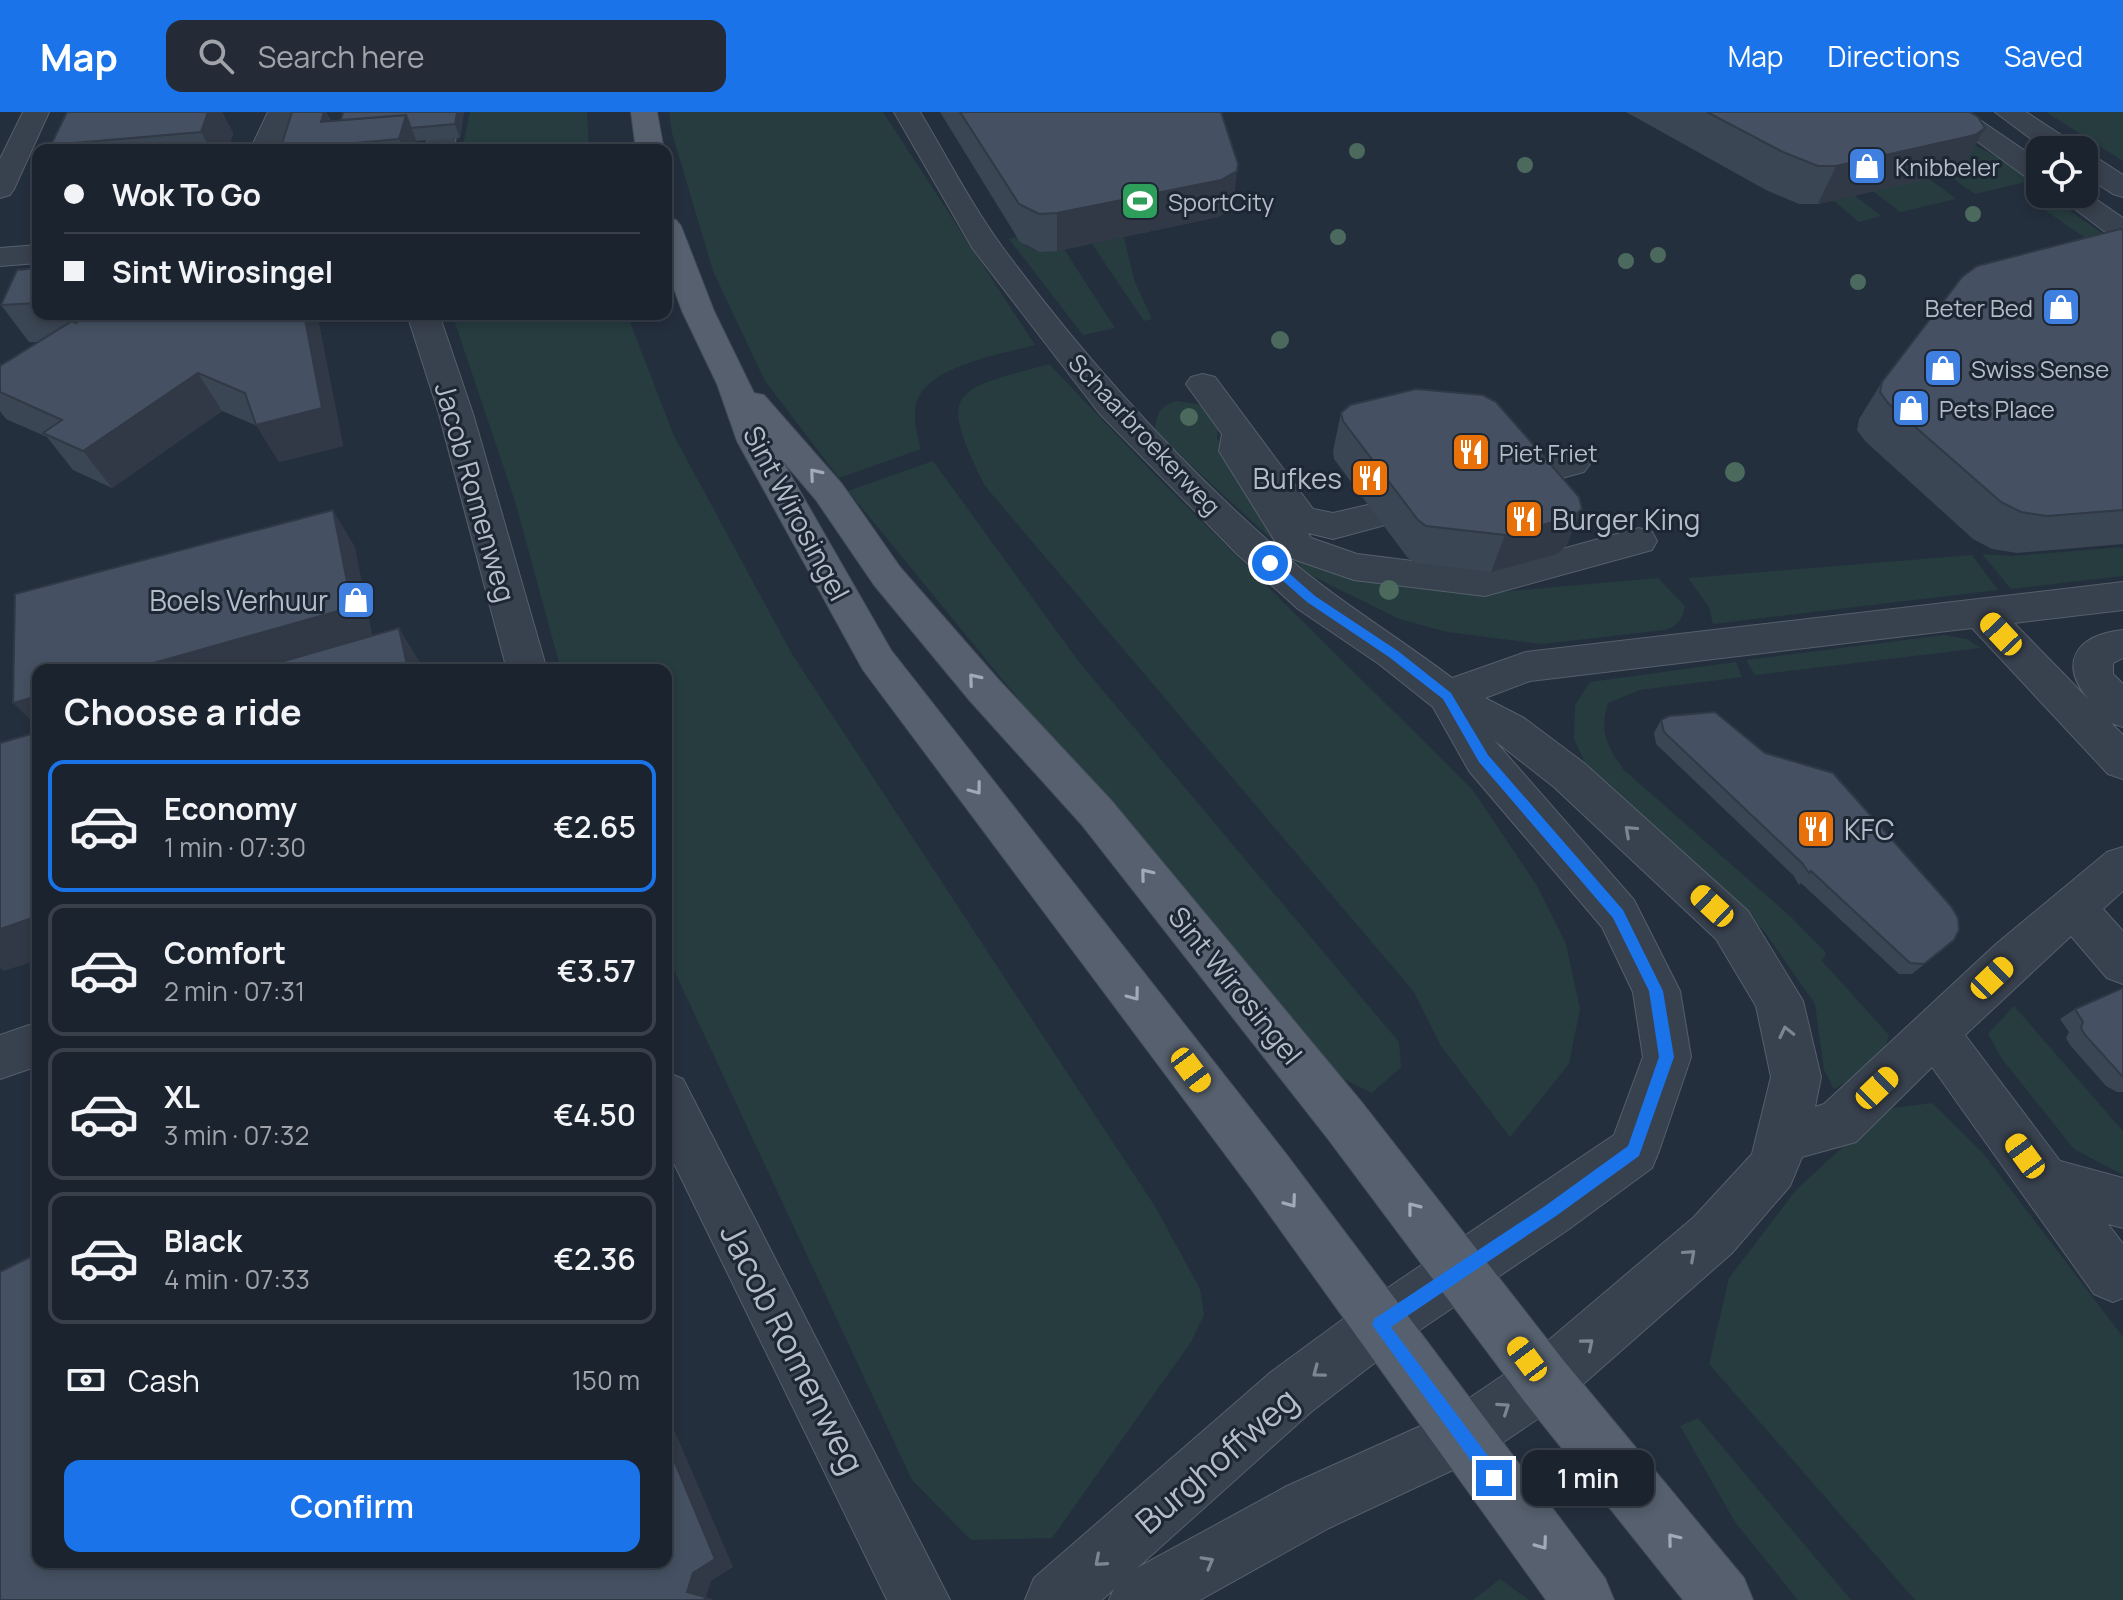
<!DOCTYPE html>
<html lang="en">
<head>
<meta charset="utf-8">
<style>
  :root { --surface:#1b232e; --page:#242b36; --text:#f1f3f6; --muted:#a0a4aa; --line:#39404a; --accent:#1a73e8 }
  body { margin:0; font-family:Manrope,sans-serif; background:var(--page); color:var(--text); height:100vh; display:flex; flex-direction:column; font-size:30px; white-space:nowrap }
  * { box-sizing:border-box; margin:0 }
  p { font-size:26px; color:var(--muted) }
  .icon { flex:none; width:44px; height:44px; fill:none; stroke:currentColor; stroke-width:2; stroke-linecap:round; stroke-linejoin:round }
  .map { position:relative; flex:1; overflow:hidden }
  .panel { position:absolute; left:32px; top:552px; width:640px; height:904px; display:flex; flex-direction:column; background:var(--surface); border-radius:16px; box-shadow:0 4px 12px #0003,0 0 0 2px var(--line) }
  .panel>* { flex:none }
  .guide { position:absolute; left:32px; top:32px; width:640px; height:176px; border-radius:16px; box-shadow:0 4px 12px #0003,0 0 0 2px var(--line); display:grid; align-content:center; height:176px; padding:0 32px; background:var(--surface) }
  .tools { position:absolute; left:2026px; top:24px; display:grid; gap:16px }
  .tools a { display:grid; place-items:center; width:72px; height:72px; border-radius:16px; background:var(--surface); box-shadow:0 4px 12px #0003,0 0 0 2px var(--line); font-size:40px }
  .end { position:absolute; width:36px; height:36px; margin:-18px; border:10px solid #1a73e8; background:#fff; box-shadow:0 0 0 4px #fff }
  .from { border-radius:50% }
  .bubble { position:absolute; height:56px; border-radius:16px; background:var(--surface); box-shadow:0 4px 12px #0003,0 0 0 2px var(--line); font-size:26px; font-weight:600; line-height:56px; text-align:center }
  .car { position:absolute; width:24px; height:48px; margin:-24px -12px; border-radius:10px; box-shadow:0 0 6px 2px #0007; background:linear-gradient(#f5c518 24%,#345 0 40%,#f5c518 0 76%,#345 0 86%,#f5c518 0) }
  .guide b { display:flex; align-items:center; gap:28px; height:76px; font-size:30px }
  .guide b+b { border-top:2px solid var(--line) }
  .guide i { width:20px; height:20px; background:var(--text) }
  ul { padding:0; list-style:none }
  li { display:flex; align-items:center; gap:24px; height:132px; margin:0 16px 12px; padding:0 16px; border:4px solid var(--line); border-radius:16px }
  li div { flex:1 }
  li b { display:block; font-size:30px }
  li em { font-style:normal; font-weight:600 }
  li.active { border-color:var(--accent) }
  li>.icon { width:72px; height:72px; stroke-width:1.5 }
  h2 { padding:0 32px; font-size:36px; line-height:96px }
  .pay { display:flex; align-items:center; gap:20px; height:88px; padding:0 32px; font-size:30px }
  .pay p { margin-inline-start:auto }
  .action { display:flex; gap:16px; margin-top:auto; padding:16px 32px }
  .action a { flex:1; height:92px; border-radius:16px; background:var(--accent); color:#fff; font-size:32px; font-weight:600; line-height:92px; text-align:center }
  header { display:flex; align-items:center; gap:48px; box-sizing:border-box; height:112px; padding:0 40px; background:var(--accent); color:#fff }
  header strong { font-size:38px }
  nav { display:flex; gap:44px; margin-inline-start:auto; font-size:28px }
  .search { width:560px; height:72px; background:var(--page); display:flex; align-items:center; gap:20px; box-sizing:border-box; padding:0 28px; border-radius:16px; color:var(--muted); font-size:30px }
  .map>svg:first-child { display:block }
  .green { fill:#263c3f }
  .lines { fill:none; stroke-linecap:round; stroke-linejoin:round }
  .minor-casing { stroke:#565f6c; stroke-width:2 }
  .major-casing { stroke:#414a57; stroke-width:2 }
  .minor { fill:#38414e; fill-rule:evenodd }
  .major { fill:#56606e; fill-rule:evenodd }
  .tree { fill:#4b6a5d }
  .wall { fill:#3b4654 }
  .shaded-wall { fill:#303945 }
  .building { fill:#455162; stroke:#303945; stroke-width:2 }
  .oneway { stroke:#a1aab7 }
  .oneway2 { stroke:#7c8592 }
  .route { fill:#1a73e8 }
  .labels { text-anchor:middle; dominant-baseline:central; stroke-width:6; stroke-linejoin:round; paint-order:stroke }
  .far-poi-label { font-size:24px; fill:#b4bcc9; stroke:#1d2633; text-anchor:start }
  .far-street-label { font-size:24px; fill:#b4bcc9; stroke:#1d2633 }
  .poi-label { font-size:28px; fill:#b4bcc9; stroke:#1d2633; text-anchor:end }
  .street-label { font-size:28px; fill:#b4bcc9; stroke:#1d2633 }
  .near-street-label { font-size:34px; fill:#b4bcc9; stroke:#1d2633 }
</style>
</head>
<body>
<header>
<strong>Map</strong>
<div class="search"><svg class="icon" aria-label="search" viewBox="0 0 24 24"><circle cx="10" cy="10" r="6"/><path d="M15 15l6 6"/></svg>Search here</div>
<nav><a>Map</a><a>Directions</a><a>Saved</a></nav>
</header>
<div class="map">
<svg width="2123" height="1488" viewBox="0 0 2123 1488">
  <rect width="100%" height="100%" fill="#242f3e"/>
  <!-- green -->
  <g class="green">
    <polygon points="470,0 587,0 589,38 462,38"/>
    <path d="M669 0H883L1035 233C1002 242 924 254 916 293 913 308 917 323 921 337L839 366 765 269 713 159 672 21Z"/>
    <polygon points="2046,0 2123,0 2123,49"/>
    <polygon points="1931,10 2038,67 1975,82 1946,62 1964,53"/>
    <polygon points="1928,66 1956,87 1900,100 1873,79"/>
    <polygon points="1854,83 1881,104 1859,110 1833,88"/>
    <polygon points="2045,85 2063,88 2079,96 2070,99 2123,136 2106,140 2036,92 2036,86"/>
    <path d="M1017 125C1029 141 1046 141 1064 137L1115 216 1083 223 1009 127Z"/>
    <polygon points="1124,125 1134,168 1152,207 1144,209 1092,132"/>
    <polygon points="452,202 627,202 673,322 792,542 1156,1096 1200,1177 1204,1203 1191,1230 1052,1426 971,1428 912,1368 666,841 666,558 561,558 515,389"/>
    <path d="M1049 252 1153 361 1472 677 1536 772 1566 832 1580 897 1569 952 1510 1025 1441 934 1414 880 985 374C936 276 953 279 1049 252Z"/>
    <path d="M1177 289 1198 292 1214 300 1218 314 1217 326 1290 436 1498 480 1658 466 1685 494C1682 509 1678 513 1665 518L1542 532 1447 520 1399 507 1310 463 1164 328 1155 316C1157 301 1161 293 1177 289Z"/>
    <polygon points="933,349 1079,550 1399,930 1401,955 1372,981 1320,955 848,379"/>
    <polygon points="2123,435 2123,464 2011,477 1982,442 2013,444"/>
    <polygon points="1972,443 1998,478 1713,512 1709,495 1688,466"/>
    <polygon points="1944,523 1967,527 1981,536 1755,563 1746,548"/>
    <path d="M1736 550 1742 565 1640 578 1608 591C1599 620 1607 634 1624 658L1791 805 1826 841 1822 849 1889 923 1882 950 1834 977 1824 958 1815 892 1764 819 1591 664 1574 627 1575 593 1590 570Z"/>
    <polygon points="2014,894 2123,1019 2123,1063 2074,1037 2002,947 1988,922"/>
    <polygon points="1932,991 1982,1040 2123,1225 2123,1488 1915,1488 1709,1252 1729,1166 1797,1077 1884,997"/>
    <polygon points="1698,1306 1851,1488 1798,1488 1735,1410 1680,1314"/>
    <polygon points="1500,1467 1529,1488 1473,1488"/>
  </g>
  <g class="lines">
    <!-- minor casing -->
    <g class="minor-casing">
      <g id="minor">
        <polygon points="23,0 49,0 14,77 10,83 0,86 0,47"/>
        <polygon points="268,0 303,0 290,11 278,38 250,38"/>
        <polygon points="433,0 459,0 454,38 426,38"/>
        <path d="M894 0H920C947 45 972 94 1003 136 1085 247 1179 351 1283 442L1219 339 1222 322 1186 272 1191 265 1203 262 1215 265 1313 397 1333 401 1372 392 1385 395 1390 404 1385 413 1333 427 1308 421 1311 426 1357 442 1485 458 1639 416 1652 420 1657 429 1652 438 1485 484 1354 468 1287 445C1339 490 1398 525 1452 566L1526 540 2123 470V498L2014 511 2091 590C2057 552 2075 523 2123 518V546L2113 551V562L2123 572V615L2111 611 2123 623V667L2108 662 1972 516 1530 569 1485 586 1524 606 1584 651 1748 799 1803 889 1821 965 1815 995 1824 992 1995 833 2107 740 2123 735V779L2103 797 2123 819V872L2107 866 2071 824 1965 923 2060 1049 2123 1066V1116L2108 1112 2123 1132V1186L2113 1190 2094 1182 1932 955 1856 1030 1802 1045 1790 1074 1732 1141 1564 1289 1483 1344 1329 1416 1200 1488H1109L1114 1477 1102 1488H1025L1034 1466 1271 1260 1361 1194 1614 1023 1643 945 1633 880 1602 815 1469 659 1433 595 1379 552 1298 497 1237 442 1099 301 973 137ZM1494 628 1554 675 1716 827 1756 894 1771 965 1752 1042 1694 1105 1524 1249 1443 1304 1287 1374 1137 1456 1311 1300 1399 1232 1569 1117 1652 1056 1659 1039 1691 945 1680 879 1634 788Z"/>
        <polygon points="1937,0 1968,0 2040,49 2040,71 2030,68"/>
        <polygon points="1995,0 2026,0 2075,32 2079,38 2046,38"/>
        <polygon points="2084,42 2094,44 2123,63 2123,85 2113,82 2084,63"/>
        <polygon points="2084,79 2123,106 2123,128 2112,125 2055,82 2084,82"/>
        <polygon points="38,133 38,151 0,154 0,136"/>
        <polygon points="407,202 439,202 473,302 547,558 507,558 439,302"/>
        <polygon points="1572,340 1584,344 1590,352 1584,360 1521,377 1509,373 1503,365 1509,357"/>
        <polygon points="38,910 38,954 0,967 0,923"/>
        <polygon points="666,960 683,967 950,1488 887,1488 666,1035"/>
      </g>
    </g>
    <!-- major casing -->
    <g class="major-casing">
      <g id="major">
        <polygon points="631,0 657,0 664,38 636,38"/>
        <polygon points="666,105 676,108 681,114 714,199 754,281 764,283 842,372 900,455 998,567 1111,688 1364,993 1564,1249 1744,1466 1753,1488 1683,1488 1524,1289 1328,1027 1081,712 970,589 874,473 816,388 782,348 891,538 1287,1043 1605,1466 1614,1488 1546,1488 1251,1077 863,558 737,329 717,272 682,199 666,155"/>
      </g>
    </g>
    <!-- minor -->
    <use href="#minor" class="minor"/>
    <!-- major -->
    <use href="#major" class="major"/>
  </g>
  <!-- trees -->
  <g class="tree">
    <circle cx="1357" cy="39" r="8"/>
    <circle cx="1525" cy="53" r="8"/>
    <circle cx="1973" cy="102" r="8"/>
    <circle cx="1338" cy="125" r="8"/>
    <circle cx="1658" cy="143" r="8"/>
    <circle cx="1626" cy="149" r="8"/>
    <circle cx="1858" cy="170" r="8"/>
    <circle cx="1280" cy="228" r="9"/>
    <circle cx="1189" cy="305" r="9"/>
    <circle cx="1735" cy="360" r="10"/>
    <circle cx="1389" cy="478" r="10"/>
  </g>
  <!-- wall -->
  <g class="wall">
    <polygon points="67,0 222,0 233,21 228,38 54,38 51,33"/>
    <polygon points="292,0 326,0 331,9 341,8 343,0 464,0 460,26 416,29 420,38 280,38"/>
    <polygon points="940,0 1221,0 1233,96 1218,105 1057,139 1040,140 1020,130"/>
    <polygon points="1626,0 1970,0 1985,16 1964,53 1954,61 1818,92 1799,92 1766,78"/>
    <polygon points="2123,118 2123,432 2017,441 1992,437 1973,427 1865,329 1857,318 1859,307 1882,270"/>
    <polygon points="38,156 38,202 317,202 343,334 279,350 257,314 222,299 112,376 73,358 47,325 6,307 0,299 0,254 39,230 29,230 1,193"/>
    <polygon points="1341,301 1582,397 1566,434 1557,442 1491,460 1415,451 1407,445 1334,347 1333,339"/>
    <polygon points="1661,608 1941,839 1912,862 1899,862 1801,771 1799,773 1793,763 1656,632 1654,621"/>
    <polygon points="2123,876 2123,980 2117,980 2106,974 2070,933 2066,926 2069,920 2060,907 2075,897"/>
  </g>
  <!-- shaded-wall -->
  <g class="shaded-wall">
    <polygon points="208,0 222,0 233,21 228,38 211,38 201,20"/>
    <polygon points="324,0 326,0 341,32 321,10"/>
    <polygon points="457,0 464,0 460,26 455,12"/>
    <polygon points="406,3 420,38 404,38 399,27"/>
    <polygon points="1985,16 1964,53 1954,61 1818,92 1836,54"/>
    <polygon points="1238,52 1233,96 1218,105 1057,139 1057,101"/>
    <polygon points="304,202 317,202 343,334 279,350 256,313"/>
    <polygon points="198,261 222,299 112,376 83,339"/>
    <polygon points="1582,397 1566,434 1557,442 1491,460 1505,423"/>
    <polygon points="333,398 355,435 374,532 283,558 129,558"/>
    <polygon points="399,516 421,552 422,558 408,558"/>
    <polygon points="38,584 38,615 13,591"/>
    <polygon points="38,804 38,848 4,859 0,856 0,817"/>
    <polygon points="666,1299 733,1455 711,1469 706,1485 714,1488 704,1488 687,1480 693,1461 666,1329"/>
  </g>
  <!-- building -->
  <g class="building">
    <polygon points="67,0 208,0 201,20 51,33"/>
    <polygon points="292,0 324,0 321,10 406,3 399,27 280,38"/>
    <polygon points="343,0 457,0 455,12 411,16 406,3 341,8"/>
    <polygon points="960,0 1221,0 1238,52 1237,59 1221,68 1057,101 1039,102 1019,92"/>
    <polygon points="1707,0 1970,0 1978,5 1985,16 1975,23 1836,54 1818,54 1783,40"/>
    <polygon points="2120,117 2123,118 2123,398 2047,404 2021,400 2001,390 1888,291 1880,280 1882,270 1962,165 1977,154"/>
    <polygon points="38,156 38,191 1,193 17,158"/>
    <polygon points="88,202 304,202 322,296 256,313 245,281 198,261 83,339 43,321 62,308 0,280 0,254 72,209 76,211"/>
    <polygon points="1416,277 1483,283 1496,290 1579,385 1582,397 1572,405 1505,423 1426,414 1418,408 1343,309 1341,301 1350,293"/>
    <polygon points="333,398 352,495 129,558 38,558 38,584 13,591 15,482"/>
    <polygon points="399,516 408,558 253,558"/>
    <polygon points="1715,600 1765,641 1833,661 1951,794 1958,806 1959,818 1954,828 1924,852 1910,851 1811,759 1809,761 1802,751 1664,620 1661,608 1669,604"/>
    <polygon points="38,620 38,804 0,817 0,631"/>
    <polygon points="2123,876 2123,965 2085,923 2081,916 2083,910 2075,897"/>
    <polygon points="38,1141 38,1450 666,1450 666,1329 715,1447 693,1461 687,1480 705,1485 704,1488 0,1488 0,1160"/>
  </g>
  <!-- one-way arrows -->
  <defs><path id="oneway-chevron" d="M-2-3.5L2.5 0L-2 3.5" fill="none" stroke-width="1.6" stroke-linecap="round" stroke-linejoin="round" transform="scale(2)"/></defs>
  <g class="oneway">
    <use href="#oneway-chevron" transform="translate(815 362) rotate(-130)"/>
    <use href="#oneway-chevron" transform="translate(974 567) rotate(-130)"/>
    <use href="#oneway-chevron" transform="translate(976 677) rotate(53)"/>
    <use href="#oneway-chevron" transform="translate(1146 762) rotate(-129)"/>
    <use href="#oneway-chevron" transform="translate(1134 883) rotate(53)"/>
    <use href="#oneway-chevron" transform="translate(1291 1090) rotate(54)"/>
    <use href="#oneway-chevron" transform="translate(1413 1096) rotate(-128)"/>
    <use href="#oneway-chevron" transform="translate(1673 1427) rotate(-129)"/>
    <use href="#oneway-chevron" transform="translate(1542 1432) rotate(54)"/>
  </g>
  <g class="oneway2">
    <use href="#oneway-chevron" transform="translate(1630 719) rotate(-138)"/>
    <use href="#oneway-chevron" transform="translate(1786 920) rotate(-103)"/>
    <use href="#oneway-chevron" transform="translate(1690 1143) rotate(-42)"/>
    <use href="#oneway-chevron" transform="translate(1588 1232) rotate(-40)"/>
    <use href="#oneway-chevron" transform="translate(1318 1260) rotate(143)"/>
    <use href="#oneway-chevron" transform="translate(1504 1296) rotate(-34)"/>
    <use href="#oneway-chevron" transform="translate(1100 1449) rotate(139)"/>
    <use href="#oneway-chevron" transform="translate(1208 1450) rotate(-29)"/>
  </g>
  <!-- route -->
  <polygon class="route" points="1266,448 1274,448 1315,484 1398,539 1451,581 1488,643 1623,798 1663,879 1674,945 1639,1044 1556,1104 1391,1215 1500,1360 1503,1366 1500,1372 1494,1375 1488,1372 1372,1213 1374,1207 1545,1094 1628,1034 1659,945 1649,879 1613,806 1479,650 1443,587 1389,545 1307,490 1266,454"/>
  <!-- icons -->
  <defs>
    <g id="shop-square" transform="scale(2)"><rect x="-9" y="-9" width="18" height="18" rx="4" fill="#3f7fe0" stroke="#1d2633"/><path d="M-5-2.5h2.3a2.7 3.5 0 0 1 5.4 0H5L5.5 6h-11ZM-1.5-2.5h3a1.5 2.3 0 0 0-3 0Z" fill="#fff"/></g>
    <g id="stadium-square" transform="scale(2)"><rect x="-9" y="-9" width="18" height="18" rx="4" fill="#2e9e5b" stroke="#1d2633"/><path d="M0-5a6.5 5 0 1 0 0 10a6.5 5 0 1 0 0-10ZM-3.5-1.8h7v3.6h-7Z" fill="#fff"/></g>
    <g id="restaurant-square" transform="scale(2)"><rect x="-9" y="-9" width="18" height="18" rx="4" fill="#e8710a" stroke="#1d2633"/><path d="M-5-6h1v4h1v-4h1v4h1v-4h1v5L-1.5 .5V6h-2V.5L-5-1ZM5-6V6H3V1.5H1.5Q1.5-4 5-6Z" fill="#fff"/></g>
  </defs>
  <g fill-rule="evenodd">
    <use href="#shop-square" x="1867" y="54"/>
    <use href="#stadium-square" x="1140" y="89"/>
    <use href="#shop-square" x="2061" y="195"/>
    <use href="#shop-square" x="1943" y="256"/>
    <use href="#shop-square" x="1911" y="296"/>
    <use href="#restaurant-square" x="1471" y="340"/>
    <use href="#restaurant-square" x="1370" y="366"/>
    <use href="#restaurant-square" x="1524" y="407"/>
    <use href="#shop-square" x="356" y="488"/>
    <use href="#restaurant-square" x="1816" y="717"/>
  </g>
  <g class="labels">
    <!-- far-poi labels -->
    <g class="far-poi-label">
      <text x="1895" y="54">Knibbeler</text>
      <text x="1168" y="89">SportCity</text>
      <text x="2033" y="195" text-anchor="end">Beter Bed</text>
      <text x="1971" y="256">Swiss Sense</text>
      <text x="1939" y="296">Pets Place</text>
      <text x="1499" y="340">Piet Friet</text>
    </g>
    <!-- far-street labels -->
    <g class="far-street-label">
      <text transform="translate(1145 322) rotate(47)">Schaarbroekerweg</text>
    </g>
    <!-- poi labels -->
    <g class="poi-label">
      <text x="1342" y="366">Bufkes</text>
      <text x="1552" y="407" text-anchor="start">Burger King</text>
      <text x="328" y="488">Boels Verhuur</text>
      <text x="1844" y="717" text-anchor="start">KFC</text>
    </g>
    <!-- street labels -->
    <g class="street-label">
      <text transform="translate(476 380) rotate(74)">Jacob Romenweg</text>
      <text transform="translate(797 401) rotate(62)">Sint Wirosingel</text>
      <text transform="translate(1236 873) rotate(51)">Sint Wirosingel</text>
    </g>
    <!-- near-street labels -->
    <g class="near-street-label">
      <text transform="translate(793 1236) rotate(63)">Jacob Romenweg</text>
      <text transform="translate(1216 1348) rotate(-41)">Burghoffweg</text>
    </g>
  </g>
</svg>
<div class="tools">
<a><svg class="icon" aria-label="locate" viewBox="0 0 24 24"><circle cx="12" cy="12" r="6"/><path d="M12 2v4M12 18v4M2 12h4M18 12h4"/></svg></a>
</div>
<i class="end from" style="left:1270px;top:451px"></i>
<i class="end" style="left:1494px;top:1366px"></i>
<div class="bubble" style="left:1522px;top:1338px;width:132px">1 min</div>
<i class="car" style="left:2001px;top:522px;rotate:317deg"></i>
<i class="car" style="left:1712px;top:794px;rotate:313deg"></i>
<i class="car" style="left:1992px;top:866px;rotate:46deg"></i>
<i class="car" style="left:1191px;top:958px;rotate:143deg"></i>
<i class="car" style="left:1877px;top:976px;rotate:46deg"></i>
<i class="car" style="left:2025px;top:1044px;rotate:324deg"></i>
<i class="car" style="left:1527px;top:1247px;rotate:323deg"></i>
<div class="guide">
<b><i class="from"></i>Wok To Go</b>
<b><i></i>Sint Wirosingel</b>
</div>
<section class="panel">
<h2>Choose a ride</h2>
<ul>
<li class="active"><svg class="icon" aria-label="car" viewBox="0 0 24 24"><path d="M5 17H2v-5l4-1 3-4h7l3 4 3 1v5h-3M9 17h6M6 11h13"/><circle cx="7" cy="17" r="2"/><circle cx="17" cy="17" r="2"/></svg><div><b>Economy</b><p>1 min · 07:30</p></div><em>€2.65</em></li>
<li><svg class="icon" aria-label="car" viewBox="0 0 24 24"><path d="M5 17H2v-5l4-1 3-4h7l3 4 3 1v5h-3M9 17h6M6 11h13"/><circle cx="7" cy="17" r="2"/><circle cx="17" cy="17" r="2"/></svg><div><b>Comfort</b><p>2 min · 07:31</p></div><em>€3.57</em></li>
<li><svg class="icon" aria-label="car" viewBox="0 0 24 24"><path d="M5 17H2v-5l4-1 3-4h7l3 4 3 1v5h-3M9 17h6M6 11h13"/><circle cx="7" cy="17" r="2"/><circle cx="17" cy="17" r="2"/></svg><div><b>XL</b><p>3 min · 07:32</p></div><em>€4.50</em></li>
<li><svg class="icon" aria-label="car" viewBox="0 0 24 24"><path d="M5 17H2v-5l4-1 3-4h7l3 4 3 1v5h-3M9 17h6M6 11h13"/><circle cx="7" cy="17" r="2"/><circle cx="17" cy="17" r="2"/></svg><div><b>Black</b><p>4 min · 07:33</p></div><em>€2.36</em></li>
</ul>
<div class="pay"><svg class="icon" aria-label="cash" viewBox="0 0 24 24"><path d="M3 7h18v10H3z"/><circle cx="12" cy="12" r="2"/></svg>Cash<p>150 m</p></div>
<div class="action"><a>Confirm</a></div>
</section>
</div>
</body>
</html>
